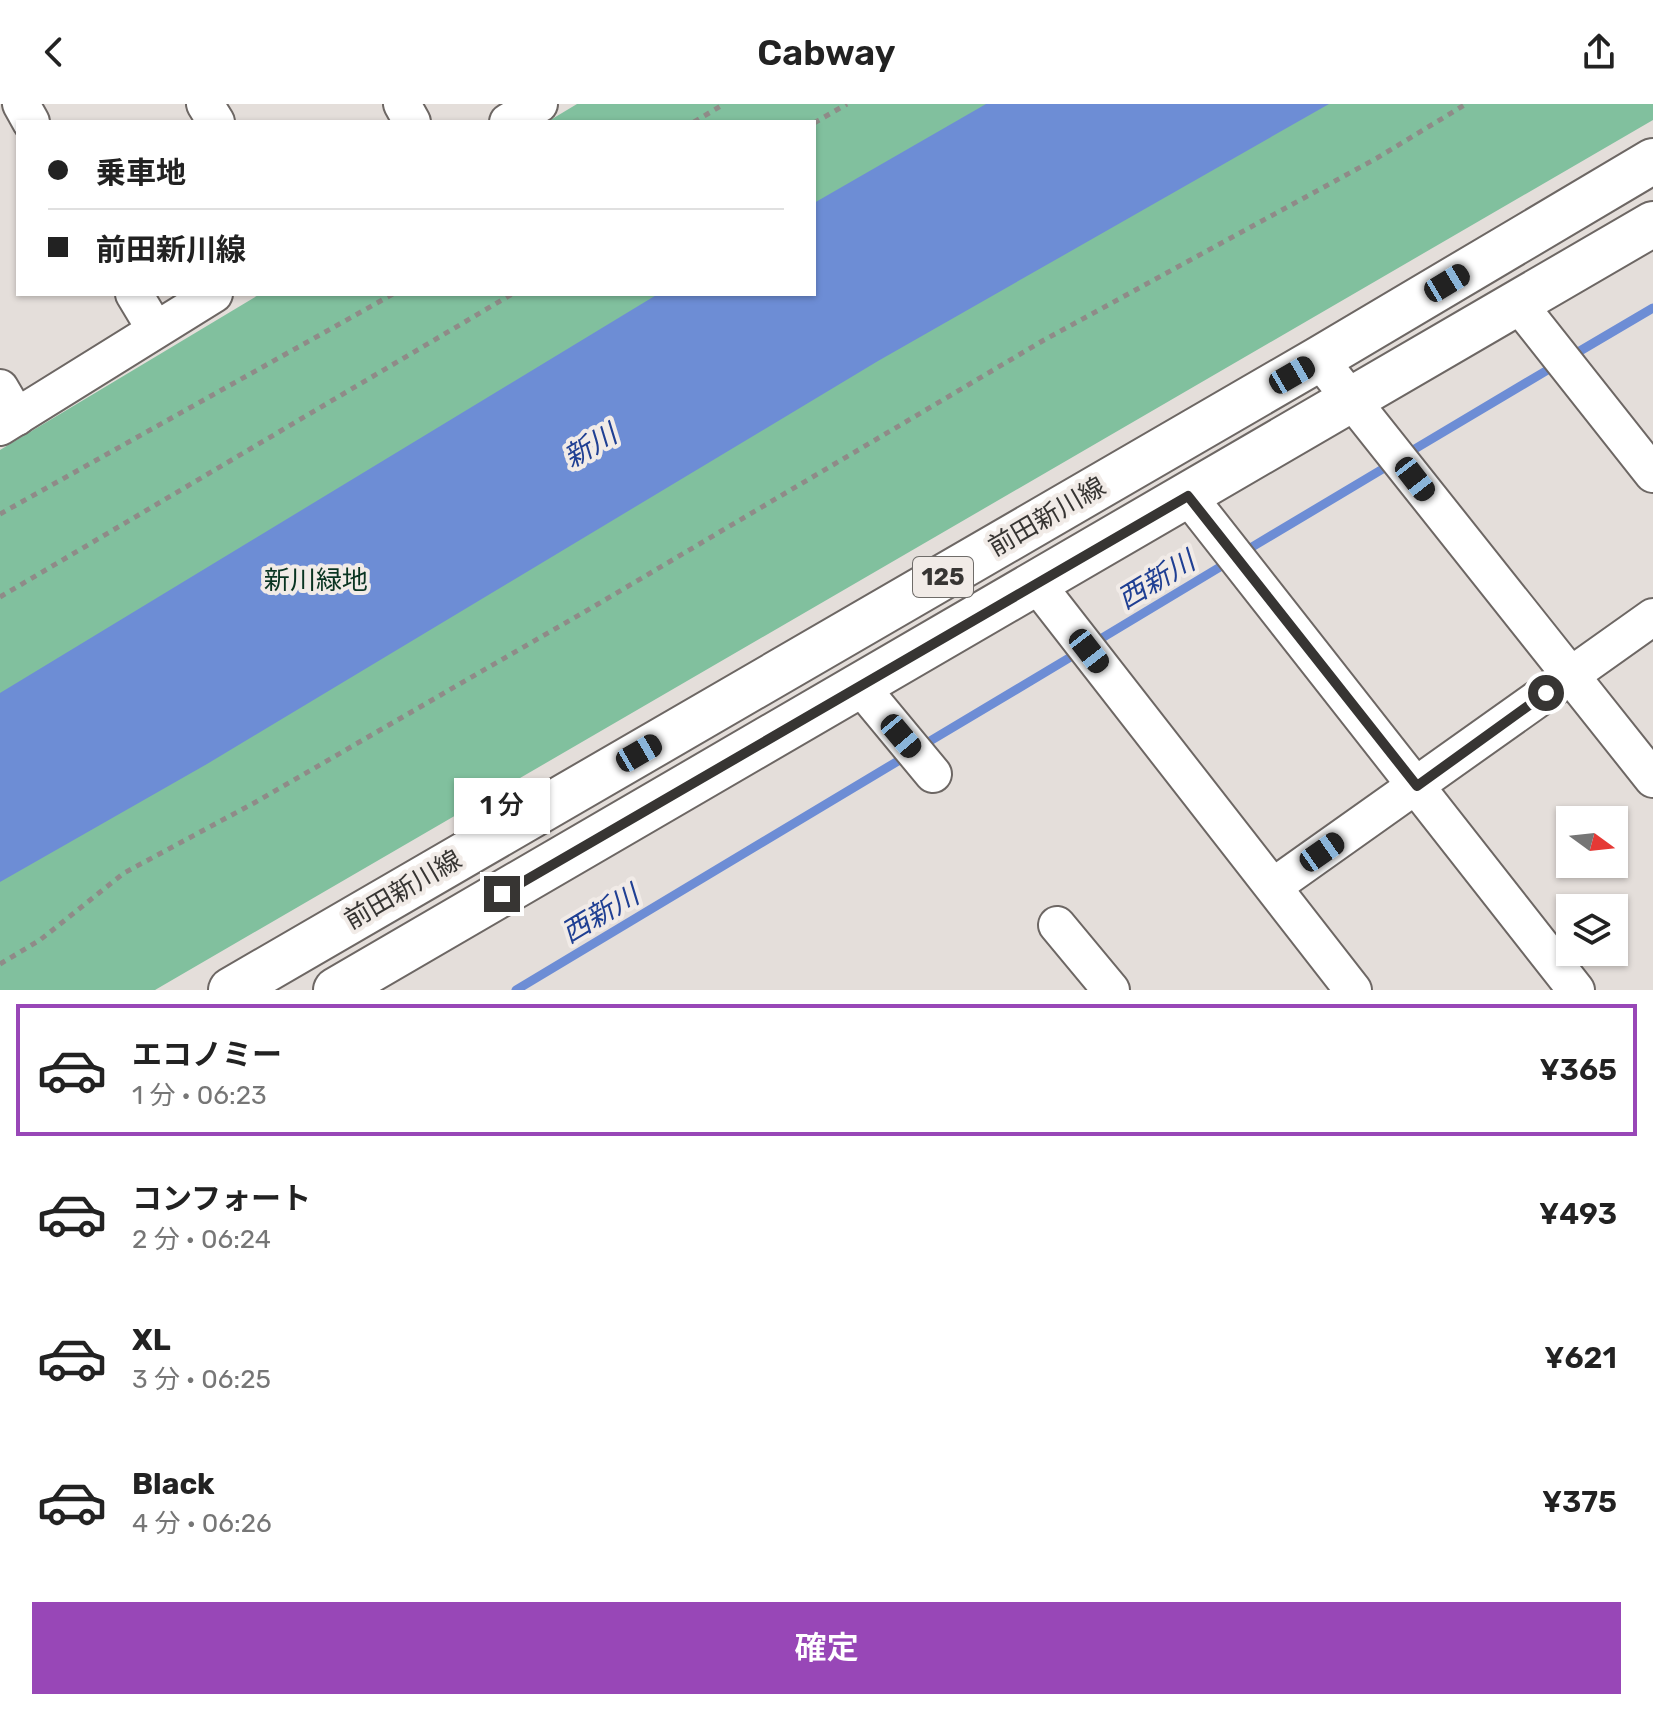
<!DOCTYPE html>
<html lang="ja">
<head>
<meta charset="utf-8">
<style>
  :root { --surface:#fff; --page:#f6f6f6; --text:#222; --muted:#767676; --line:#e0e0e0; --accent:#9847b7 }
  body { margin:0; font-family:Rubik,"Noto Sans JP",sans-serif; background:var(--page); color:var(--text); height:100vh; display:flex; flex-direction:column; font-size:30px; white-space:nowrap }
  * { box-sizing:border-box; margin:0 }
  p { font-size:26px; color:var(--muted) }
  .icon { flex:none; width:44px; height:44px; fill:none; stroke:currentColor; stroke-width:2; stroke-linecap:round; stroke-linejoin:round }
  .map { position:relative; height:886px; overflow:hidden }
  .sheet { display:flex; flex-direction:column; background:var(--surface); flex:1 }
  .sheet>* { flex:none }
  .guide { position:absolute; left:16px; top:16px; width:800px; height:176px; border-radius:0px; box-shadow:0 2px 6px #0004; display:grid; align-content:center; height:176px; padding:0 32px; background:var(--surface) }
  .needle { width:52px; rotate:105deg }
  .controls { position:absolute; left:1556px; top:702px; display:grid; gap:16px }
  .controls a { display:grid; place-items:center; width:72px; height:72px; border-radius:0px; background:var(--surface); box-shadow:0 2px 6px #0004; font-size:40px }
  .end { position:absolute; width:36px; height:36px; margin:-18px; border:10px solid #373533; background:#fff; box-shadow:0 0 0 4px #fff }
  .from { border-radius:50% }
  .bubble { position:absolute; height:56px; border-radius:0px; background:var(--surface); box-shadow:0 2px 6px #0004; font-size:26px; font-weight:600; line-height:56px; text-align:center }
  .car { position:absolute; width:24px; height:48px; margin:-24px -12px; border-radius:10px; box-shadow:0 0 6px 2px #0007; background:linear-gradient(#222 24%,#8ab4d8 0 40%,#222 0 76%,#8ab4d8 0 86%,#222 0) }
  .guide b { display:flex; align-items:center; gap:28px; height:76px; font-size:30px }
  .guide b+b { border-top:2px solid var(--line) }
  .guide i { width:20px; height:20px; background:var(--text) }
  ul { padding:14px 0 0; list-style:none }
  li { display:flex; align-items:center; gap:24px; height:132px; margin:0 16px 12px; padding:0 16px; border:4px solid transparent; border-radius:0px }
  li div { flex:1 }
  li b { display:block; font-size:30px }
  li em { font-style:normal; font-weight:600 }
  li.current { border-color:var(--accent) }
  li>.icon { width:72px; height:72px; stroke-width:1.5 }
  .button { display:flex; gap:16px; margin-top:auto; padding:16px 32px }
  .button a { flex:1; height:92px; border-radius:0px; background:var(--accent); color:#fff; font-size:32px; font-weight:600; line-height:92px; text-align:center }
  header { display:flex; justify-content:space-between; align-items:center; height:104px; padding:0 32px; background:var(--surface); font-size:36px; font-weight:600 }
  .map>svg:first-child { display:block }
  .green { fill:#81c09e }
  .water { fill:#6d8dd5 }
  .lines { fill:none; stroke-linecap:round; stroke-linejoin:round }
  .stream { stroke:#6d8dd5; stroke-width:9 }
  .minor-casing { stroke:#6d6764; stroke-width:40 }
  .major-casing { stroke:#6d6764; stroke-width:48 }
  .path { stroke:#8f8b88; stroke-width:5; stroke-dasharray:6 6; stroke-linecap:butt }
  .minor { stroke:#fff; stroke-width:36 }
  .major { stroke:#fff; stroke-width:44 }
  .route { stroke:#373533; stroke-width:10 }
  .labels { text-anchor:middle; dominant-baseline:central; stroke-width:8; stroke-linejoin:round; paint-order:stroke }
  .shield { fill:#f1ebe7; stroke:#6f6c69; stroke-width:2 }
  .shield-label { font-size:24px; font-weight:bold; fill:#373533 }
  .street-label { font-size:26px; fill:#373533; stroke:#f1ebe7 }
  .park-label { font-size:26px; fill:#093421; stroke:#f1ebe7 }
  .water-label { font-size:28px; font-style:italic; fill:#1f3f93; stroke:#f1ebe7 }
</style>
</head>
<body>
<header><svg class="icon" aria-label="back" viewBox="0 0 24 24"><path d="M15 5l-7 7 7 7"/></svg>Cabway<svg class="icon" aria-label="share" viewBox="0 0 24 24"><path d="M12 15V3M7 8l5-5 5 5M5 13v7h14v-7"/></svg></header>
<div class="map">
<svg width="1653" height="886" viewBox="0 0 1653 886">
  <rect width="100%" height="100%" fill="#e4deda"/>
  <!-- green -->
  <polygon class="green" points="577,0 1653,0 1653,16 155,886 0,886 0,346 260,190 814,190 814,18 547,18"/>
  <!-- water -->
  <polygon class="water" points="986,0 1329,0 878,257 207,660 0,778 0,589 658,190 814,190 814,99"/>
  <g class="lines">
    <!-- stream -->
    <g class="stream">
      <polyline points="1568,254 1653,204"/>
      <polyline points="1403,352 1556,261"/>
      <polyline points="1242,449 1391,360"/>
      <polyline points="1092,540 1230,457"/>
      <polyline points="920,643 1079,548"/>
      <polyline points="516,886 908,651"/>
    </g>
    <!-- minor casing -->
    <g class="minor-casing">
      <g id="minor">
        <polyline points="21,0 31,18"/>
        <polyline points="205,0 216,18"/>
        <polyline points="402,0 412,18"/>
        <polyline points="508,18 539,0"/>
        <polyline points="134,190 155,225"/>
        <polyline points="1516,197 1653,370"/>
        <polyline points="1319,255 1653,675"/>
        <polyline points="0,284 17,313"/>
        <polyline points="0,323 214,190"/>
        <polyline points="1188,392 1576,886"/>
        <polyline points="1035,478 1353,886"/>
        <polyline points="860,582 933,670"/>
        <polyline points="1274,782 1653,513"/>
        <polyline points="1057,821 1111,886"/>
      </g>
    </g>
    <!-- major casing -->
    <g class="major-casing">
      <g id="major">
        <polyline points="231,886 1319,255 1653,57"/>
        <polyline points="336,886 1653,120"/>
      </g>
    </g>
    <!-- path -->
    <g class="path">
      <polyline points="694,18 724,0"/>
      <polyline points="814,19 847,0"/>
      <polyline points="0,410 393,190"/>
      <polyline points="0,493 512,190"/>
      <polyline points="0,860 40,836 124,769 254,699 598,500 1044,236 1377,54 1466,0"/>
    </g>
    <!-- minor -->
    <use href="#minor" class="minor"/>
    <!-- major -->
    <use href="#major" class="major"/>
  </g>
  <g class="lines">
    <!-- route -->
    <polyline class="route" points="502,790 1188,392 1417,682 1546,589"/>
  </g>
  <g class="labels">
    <!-- shield labels -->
    <rect class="shield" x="913" y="453" width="60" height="40" rx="6"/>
    <g class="shield-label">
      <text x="943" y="473">125</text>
    </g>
    <!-- street labels -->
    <g class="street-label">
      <text transform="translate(1047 413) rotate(-30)">前田新川線</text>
      <text transform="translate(403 786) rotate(-30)">前田新川線</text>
    </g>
    <!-- park labels -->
    <g class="park-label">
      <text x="316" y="476">新川緑地</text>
    </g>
    <!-- water labels -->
    <g class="water-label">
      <text transform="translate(590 342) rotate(-31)">新川</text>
      <text transform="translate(1156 476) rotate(-31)">西新川</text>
      <text transform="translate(600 810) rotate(-31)">西新川</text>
    </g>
  </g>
</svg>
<div class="controls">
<a><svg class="needle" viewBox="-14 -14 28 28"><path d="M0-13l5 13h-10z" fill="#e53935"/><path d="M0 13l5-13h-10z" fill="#767676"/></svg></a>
<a><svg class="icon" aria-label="layers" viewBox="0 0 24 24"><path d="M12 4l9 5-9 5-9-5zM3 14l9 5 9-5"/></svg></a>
</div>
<i class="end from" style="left:1546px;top:589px"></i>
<i class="end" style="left:502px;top:790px"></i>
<div class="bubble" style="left:454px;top:674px;width:96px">1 分</div>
<i class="car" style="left:1447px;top:179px;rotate:59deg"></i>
<i class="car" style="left:1292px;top:271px;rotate:60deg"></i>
<i class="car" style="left:1415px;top:375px;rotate:142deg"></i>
<i class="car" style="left:1089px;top:547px;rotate:142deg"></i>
<i class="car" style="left:901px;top:632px;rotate:140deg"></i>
<i class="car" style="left:639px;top:649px;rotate:60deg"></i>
<i class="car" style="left:1322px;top:748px;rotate:55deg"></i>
<div class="guide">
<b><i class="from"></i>乗車地</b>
<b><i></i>前田新川線</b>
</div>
</div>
<section class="sheet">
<ul>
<li class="current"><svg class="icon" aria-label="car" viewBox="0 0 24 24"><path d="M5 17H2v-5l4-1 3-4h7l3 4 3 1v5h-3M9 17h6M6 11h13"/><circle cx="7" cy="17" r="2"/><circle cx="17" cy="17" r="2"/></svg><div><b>エコノミー</b><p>1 分 · 06:23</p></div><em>¥365</em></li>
<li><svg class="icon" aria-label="car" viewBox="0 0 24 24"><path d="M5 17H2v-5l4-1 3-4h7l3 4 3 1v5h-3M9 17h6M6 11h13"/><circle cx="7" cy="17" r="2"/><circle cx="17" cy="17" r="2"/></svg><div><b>コンフォート</b><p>2 分 · 06:24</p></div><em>¥493</em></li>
<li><svg class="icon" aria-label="car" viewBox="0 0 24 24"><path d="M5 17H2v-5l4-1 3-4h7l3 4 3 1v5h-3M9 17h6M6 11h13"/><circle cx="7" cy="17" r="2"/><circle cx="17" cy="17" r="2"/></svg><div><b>XL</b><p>3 分 · 06:25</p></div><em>¥621</em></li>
<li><svg class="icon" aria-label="car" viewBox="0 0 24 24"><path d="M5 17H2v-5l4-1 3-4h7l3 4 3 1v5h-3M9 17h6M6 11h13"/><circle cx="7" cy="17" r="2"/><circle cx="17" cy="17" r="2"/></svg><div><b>Black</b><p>4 分 · 06:26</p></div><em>¥375</em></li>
</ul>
<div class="button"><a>確定</a></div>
</section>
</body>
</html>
